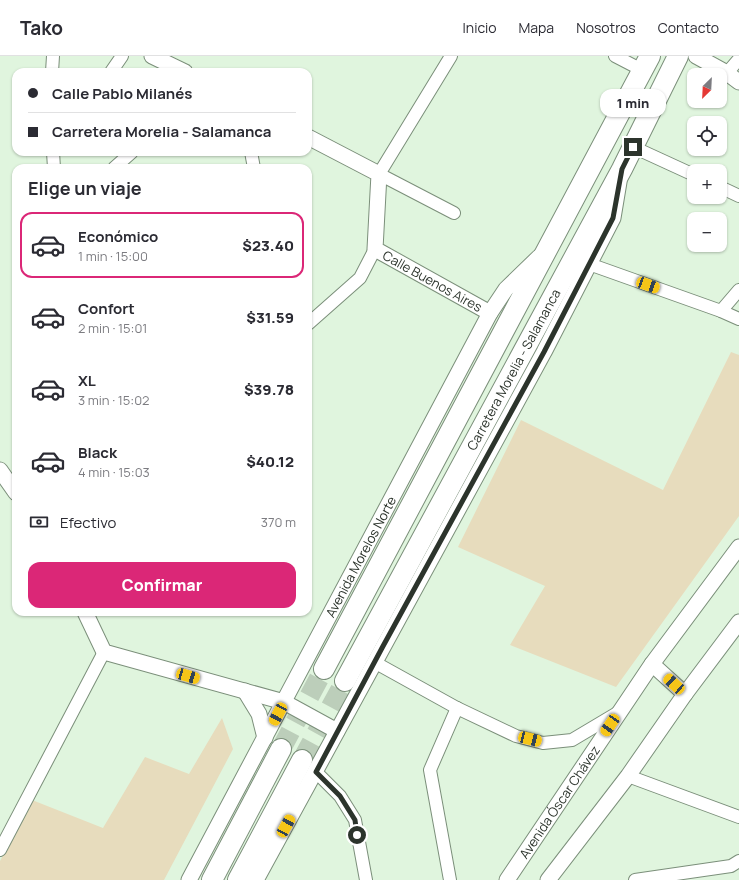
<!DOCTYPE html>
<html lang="es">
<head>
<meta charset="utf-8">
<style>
  :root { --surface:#fff; --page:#f7f7f7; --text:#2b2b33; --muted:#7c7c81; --line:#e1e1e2; --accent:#db2777 }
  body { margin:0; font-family:Manrope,sans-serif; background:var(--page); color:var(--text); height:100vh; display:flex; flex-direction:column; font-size:15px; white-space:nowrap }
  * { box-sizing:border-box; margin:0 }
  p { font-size:13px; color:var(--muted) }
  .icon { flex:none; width:22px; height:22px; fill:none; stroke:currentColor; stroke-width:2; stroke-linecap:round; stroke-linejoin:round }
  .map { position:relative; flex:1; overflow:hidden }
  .side { position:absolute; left:12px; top:108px; width:300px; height:452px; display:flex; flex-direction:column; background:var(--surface); border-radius:12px; box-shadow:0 1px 3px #0004 }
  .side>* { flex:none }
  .banner { position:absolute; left:12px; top:12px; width:300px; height:88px; border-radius:12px; box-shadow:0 1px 3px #0004; display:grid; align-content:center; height:88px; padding:0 16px; background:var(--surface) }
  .needle { width:26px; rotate:204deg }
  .buttons { position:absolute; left:687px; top:12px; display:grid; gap:8px }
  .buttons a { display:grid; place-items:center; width:40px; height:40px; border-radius:8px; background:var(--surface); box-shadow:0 1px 3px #0004; font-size:20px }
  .end { position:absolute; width:18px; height:18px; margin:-9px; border:5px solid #2c342c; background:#fff; box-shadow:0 0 0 2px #fff }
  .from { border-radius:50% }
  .bubble { position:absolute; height:28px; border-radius:12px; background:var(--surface); box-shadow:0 1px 3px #0004; font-size:13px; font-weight:800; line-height:28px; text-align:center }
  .car { position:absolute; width:12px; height:24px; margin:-12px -6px; border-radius:5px; box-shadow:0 0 3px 1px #0007; background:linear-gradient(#f5c518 24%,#345 0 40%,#f5c518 0 76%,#345 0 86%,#f5c518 0) }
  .banner b { display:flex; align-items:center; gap:14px; height:38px; font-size:15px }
  .banner b+b { border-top:1px solid var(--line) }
  .banner i { width:10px; height:10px; background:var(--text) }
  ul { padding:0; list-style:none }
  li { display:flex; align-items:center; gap:12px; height:66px; margin:0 8px 6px; padding:0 8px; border:2px solid transparent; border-radius:12px }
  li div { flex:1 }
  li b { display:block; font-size:15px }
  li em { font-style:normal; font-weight:800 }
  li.selected { border-color:var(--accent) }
  li>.icon { width:36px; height:36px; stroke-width:1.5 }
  h2 { padding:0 16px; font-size:18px; line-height:48px }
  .pay { display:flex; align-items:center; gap:10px; height:44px; padding:0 16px; font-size:15px }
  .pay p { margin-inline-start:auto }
  .action { display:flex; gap:8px; margin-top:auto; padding:8px 16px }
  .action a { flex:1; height:46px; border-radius:12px; background:var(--accent); color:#fff; font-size:16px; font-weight:800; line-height:46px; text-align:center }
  header { display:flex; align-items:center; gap:24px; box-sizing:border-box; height:56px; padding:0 20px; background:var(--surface); border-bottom:1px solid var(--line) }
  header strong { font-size:19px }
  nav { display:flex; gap:22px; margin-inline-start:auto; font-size:14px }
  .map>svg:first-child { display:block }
  .green { fill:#e7dcbd }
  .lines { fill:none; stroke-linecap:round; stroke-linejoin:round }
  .trunk-tunnel { stroke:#bcceba; stroke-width:20; stroke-dasharray:20 10; stroke-linecap:butt }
  .minor-casing { stroke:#7b8f7a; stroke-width:14 }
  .tertiary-casing { stroke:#7b8f7a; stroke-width:17 }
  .trunk-casing { stroke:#7b8f7a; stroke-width:22 }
  .minor { stroke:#fff; stroke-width:12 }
  .tertiary { stroke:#fff; stroke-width:15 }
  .trunk { stroke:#fff; stroke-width:20 }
  .route { stroke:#2c342c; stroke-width:5 }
  .labels { text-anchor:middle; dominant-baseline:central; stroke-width:3; stroke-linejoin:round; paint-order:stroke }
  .street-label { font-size:13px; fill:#2c342c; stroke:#e0f5de }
</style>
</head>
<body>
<header>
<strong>Tako</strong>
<nav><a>Inicio</a><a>Mapa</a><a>Nosotros</a><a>Contacto</a></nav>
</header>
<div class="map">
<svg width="739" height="824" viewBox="0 0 739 824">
  <rect width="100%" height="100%" fill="#e0f5de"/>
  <!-- green -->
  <g class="green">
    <polygon points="731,296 739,299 739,460 616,631 510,589 545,530 458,491 521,364 663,434"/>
    <polygon points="222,662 233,693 164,824 0,824 0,805 32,744 103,772 145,701 189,718"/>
  </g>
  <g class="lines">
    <!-- trunk-tunnel -->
    <g class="trunk-tunnel">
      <polyline points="281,693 324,613"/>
      <polyline points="302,704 345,625"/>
    </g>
    <!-- minor casing -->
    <g class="minor-casing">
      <g id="minor">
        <polyline points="451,0 379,118 454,157"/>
        <polyline points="615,0 642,14"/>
        <polyline points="52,16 53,0"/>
        <polyline points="111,16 122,0"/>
        <polyline points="727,17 739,3"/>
        <polyline points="633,91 694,119"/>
        <polyline points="53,96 54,112"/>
        <polyline points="251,96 254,112"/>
        <polyline points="114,112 132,96"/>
        <polyline points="720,131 739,140"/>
        <polyline points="589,208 721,255 739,263"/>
        <polyline points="721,255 739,234"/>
        <polyline points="308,268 360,222 375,193"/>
        <polyline points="374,606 457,652 516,680 543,687 572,684 619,656"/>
        <polyline points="316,716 340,740 355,764 366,824"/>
        <polyline points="628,720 739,761"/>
        <polyline points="0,794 104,596"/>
        <polyline points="450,824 430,714 457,652"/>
        <polyline points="635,824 731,810 739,805"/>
      </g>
    </g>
    <!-- tertiary casing -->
    <g class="tertiary-casing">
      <g id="tertiary">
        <polyline points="152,0 185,16"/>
        <polyline points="696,0 727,17 739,26"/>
        <path id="s1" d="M308 81 379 118 375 193 490 257"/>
        <polyline points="0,414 16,437"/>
        <polyline points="85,556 104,596 284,646 337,675"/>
        <polyline points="652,608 685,638"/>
        <polyline points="245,635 259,658 265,682"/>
        <path id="s2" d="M189 824 490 257 506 233 539 201"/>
        <polyline points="256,824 544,296 613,162 619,126"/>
        <path id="s3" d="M507 824 652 608 739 491"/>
        <polyline points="548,824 628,720 685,638 739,566"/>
      </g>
    </g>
    <!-- trunk casing -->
    <g class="trunk-casing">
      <g id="trunk">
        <polyline points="324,613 650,0"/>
        <path id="s4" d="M345 625 622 113 678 0"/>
        <polyline points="212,824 281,693"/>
        <polyline points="238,824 302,704"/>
      </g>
    </g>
    <!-- minor -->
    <use href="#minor" class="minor"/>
    <!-- tertiary -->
    <use href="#tertiary" class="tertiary"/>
    <!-- trunk -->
    <use href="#trunk" class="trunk"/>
  </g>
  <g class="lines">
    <!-- route -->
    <polyline class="route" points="357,779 355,764 340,740 316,716 382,592 544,296 613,162 622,113 633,91"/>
  </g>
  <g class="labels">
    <!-- street labels -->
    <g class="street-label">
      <text stroke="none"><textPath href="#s1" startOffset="221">Calle Buenos Aires</textPath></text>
      <text stroke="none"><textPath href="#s4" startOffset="354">Carretera Morelia - Salamanca</textPath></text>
      <text stroke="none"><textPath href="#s2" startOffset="366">Avenida Morelos Norte</textPath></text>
      <text stroke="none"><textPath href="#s3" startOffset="94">Avenida Óscar Chávez</textPath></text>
    </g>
  </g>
</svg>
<div class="buttons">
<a><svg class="needle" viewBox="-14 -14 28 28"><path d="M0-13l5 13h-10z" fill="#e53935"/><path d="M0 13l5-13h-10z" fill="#7c7c81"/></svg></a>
<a><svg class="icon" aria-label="locate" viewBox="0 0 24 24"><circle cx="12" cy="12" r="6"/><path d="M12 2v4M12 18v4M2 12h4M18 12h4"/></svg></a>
<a>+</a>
<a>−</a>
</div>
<i class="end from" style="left:357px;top:779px"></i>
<i class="end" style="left:633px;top:91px"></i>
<div class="bubble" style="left:600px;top:33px;width:66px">1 min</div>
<i class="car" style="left:648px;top:229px;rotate:110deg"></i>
<i class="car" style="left:188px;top:620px;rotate:106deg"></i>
<i class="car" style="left:674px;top:628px;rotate:312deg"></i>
<i class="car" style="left:278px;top:658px;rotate:208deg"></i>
<i class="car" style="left:610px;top:669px;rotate:214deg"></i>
<i class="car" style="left:530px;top:683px;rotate:104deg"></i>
<i class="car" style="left:286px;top:770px;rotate:29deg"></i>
<div class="banner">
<b><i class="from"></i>Calle Pablo Milanés</b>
<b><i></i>Carretera Morelia - Salamanca</b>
</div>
<section class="side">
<h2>Elige un viaje</h2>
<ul>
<li class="selected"><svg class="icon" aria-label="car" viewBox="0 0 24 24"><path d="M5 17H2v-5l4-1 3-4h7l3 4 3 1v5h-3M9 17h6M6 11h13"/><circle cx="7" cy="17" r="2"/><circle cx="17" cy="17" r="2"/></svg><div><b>Económico</b><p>1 min · 15:00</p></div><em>$23.40</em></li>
<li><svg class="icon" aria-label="car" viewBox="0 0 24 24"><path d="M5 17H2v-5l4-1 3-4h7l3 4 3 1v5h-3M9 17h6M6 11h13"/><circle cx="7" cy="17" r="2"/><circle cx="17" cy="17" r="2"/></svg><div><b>Confort</b><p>2 min · 15:01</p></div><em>$31.59</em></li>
<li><svg class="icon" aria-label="car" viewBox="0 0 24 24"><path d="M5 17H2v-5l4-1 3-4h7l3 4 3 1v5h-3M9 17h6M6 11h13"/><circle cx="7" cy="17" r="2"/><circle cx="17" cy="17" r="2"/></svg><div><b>XL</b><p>3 min · 15:02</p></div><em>$39.78</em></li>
<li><svg class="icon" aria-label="car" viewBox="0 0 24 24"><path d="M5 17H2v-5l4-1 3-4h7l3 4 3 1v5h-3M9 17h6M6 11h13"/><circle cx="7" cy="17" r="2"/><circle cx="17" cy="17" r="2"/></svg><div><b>Black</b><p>4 min · 15:03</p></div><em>$40.12</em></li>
</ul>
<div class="pay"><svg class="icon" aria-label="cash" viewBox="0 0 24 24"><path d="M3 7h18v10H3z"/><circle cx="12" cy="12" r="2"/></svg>Efectivo<p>370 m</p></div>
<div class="action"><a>Confirmar</a></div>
</section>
</div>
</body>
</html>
